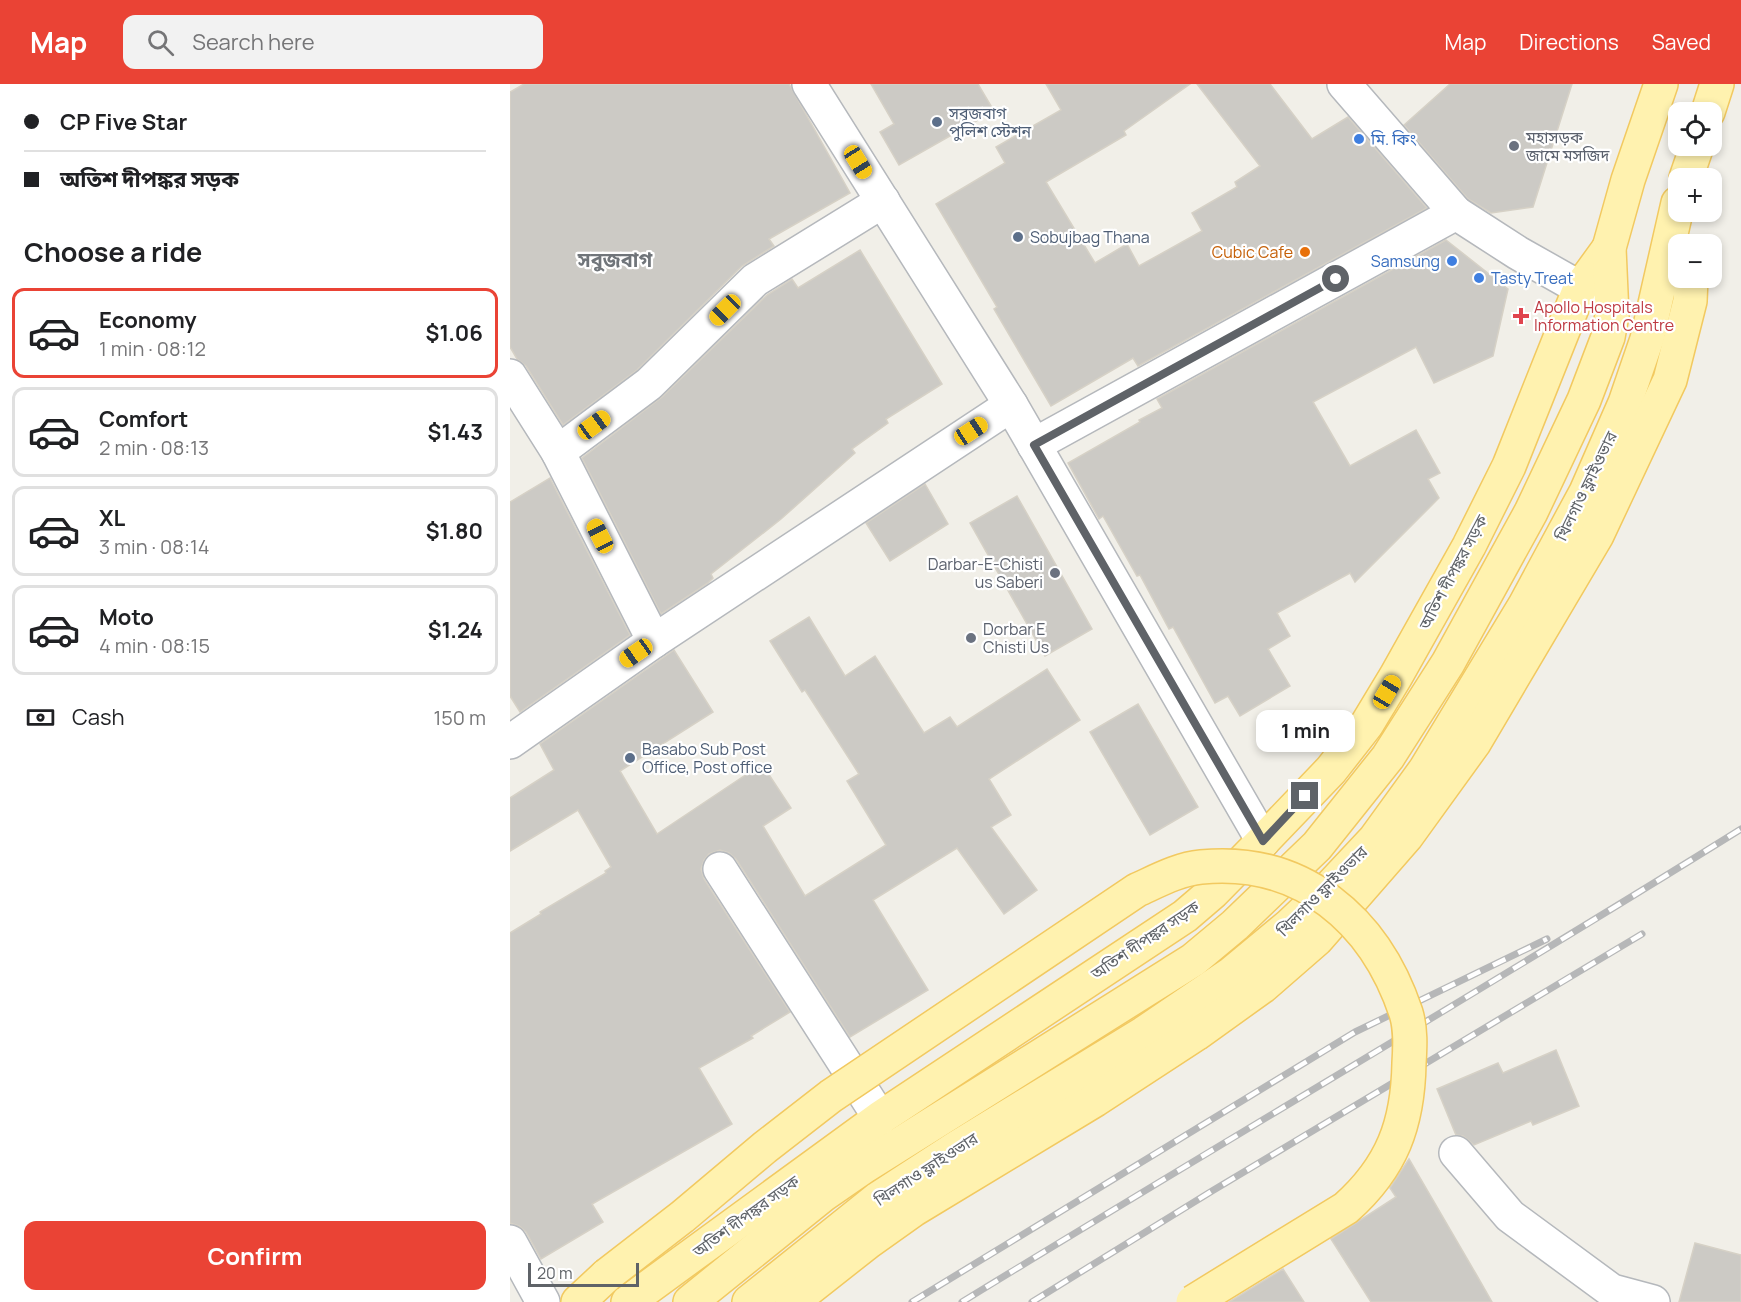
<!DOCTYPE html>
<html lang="en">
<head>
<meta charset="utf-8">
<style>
  :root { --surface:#fff; --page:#f2f2f2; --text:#202124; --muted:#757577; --line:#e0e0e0; --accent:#ea4335 }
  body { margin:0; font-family:Manrope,"Noto Sans Bengali",sans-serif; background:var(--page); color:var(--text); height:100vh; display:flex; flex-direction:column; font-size:22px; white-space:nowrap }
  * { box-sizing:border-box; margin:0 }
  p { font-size:20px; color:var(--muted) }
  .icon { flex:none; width:33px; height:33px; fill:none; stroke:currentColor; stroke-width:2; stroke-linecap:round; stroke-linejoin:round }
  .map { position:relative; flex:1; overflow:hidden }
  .drawer { display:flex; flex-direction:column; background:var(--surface); width:510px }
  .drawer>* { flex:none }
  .guide { display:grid; align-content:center; height:132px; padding:0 24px; background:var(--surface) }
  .buttons { position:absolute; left:1158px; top:18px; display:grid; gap:12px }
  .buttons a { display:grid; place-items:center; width:54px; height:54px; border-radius:12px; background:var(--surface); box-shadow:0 3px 9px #0003; font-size:30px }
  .scale { position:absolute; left:18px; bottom:15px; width:111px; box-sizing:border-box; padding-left:6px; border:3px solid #5f6368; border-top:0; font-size:16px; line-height:21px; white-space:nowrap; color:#5f6368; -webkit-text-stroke:4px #fff; paint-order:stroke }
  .end { position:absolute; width:27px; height:27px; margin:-14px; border:8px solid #5f6368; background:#fff; box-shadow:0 0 0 3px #fff }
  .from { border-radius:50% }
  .bubble { position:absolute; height:42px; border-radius:12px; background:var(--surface); box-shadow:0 3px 9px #0003; font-size:20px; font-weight:700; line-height:42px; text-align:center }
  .car { position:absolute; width:18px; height:36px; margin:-18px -9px; border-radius:8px; box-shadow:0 0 4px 2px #0007; background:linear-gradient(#f5c518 24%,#345 0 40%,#f5c518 0 76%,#345 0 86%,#f5c518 0) }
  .guide b { display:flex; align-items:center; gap:21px; height:57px; font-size:22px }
  .guide b+b { border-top:2px solid var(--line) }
  .guide i { width:15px; height:15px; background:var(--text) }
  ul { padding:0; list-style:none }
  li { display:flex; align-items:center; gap:18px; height:90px; margin:0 12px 9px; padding:0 12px; border:3px solid var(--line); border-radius:12px }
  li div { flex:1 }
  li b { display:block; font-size:22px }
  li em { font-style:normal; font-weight:700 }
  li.current { border-color:var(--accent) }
  li>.icon { width:54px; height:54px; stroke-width:1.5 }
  h2 { padding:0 24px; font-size:27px; line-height:72px }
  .pay { display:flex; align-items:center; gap:15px; height:66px; padding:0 24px; font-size:22px }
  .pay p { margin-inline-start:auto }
  .action { display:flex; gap:12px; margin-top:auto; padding:12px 24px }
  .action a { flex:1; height:69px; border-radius:12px; background:var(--accent); color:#fff; font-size:24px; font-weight:700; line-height:69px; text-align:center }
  header { display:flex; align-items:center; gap:36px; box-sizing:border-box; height:84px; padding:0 30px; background:var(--accent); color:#fff }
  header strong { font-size:28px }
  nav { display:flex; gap:33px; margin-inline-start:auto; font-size:21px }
  .search { width:420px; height:54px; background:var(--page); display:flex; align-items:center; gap:15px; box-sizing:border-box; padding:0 21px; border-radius:12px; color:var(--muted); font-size:22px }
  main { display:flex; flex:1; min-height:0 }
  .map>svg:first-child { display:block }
  .building { fill:#cccac5; stroke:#d6d1c6; stroke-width:1.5 }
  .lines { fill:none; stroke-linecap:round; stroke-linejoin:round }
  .minor-casing { stroke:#b5b8bc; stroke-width:36 }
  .tertiary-casing { stroke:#b5b8bc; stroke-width:36 }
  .primary-casing { stroke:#f2c960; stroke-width:36 }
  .minor { stroke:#fff; stroke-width:33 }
  .tertiary { stroke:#fff; stroke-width:33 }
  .primary { stroke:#fff2af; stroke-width:33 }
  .rail-casing { stroke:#b6b7b8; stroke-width:7 }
  .rail { stroke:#fff; stroke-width:4.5; stroke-dasharray:14; stroke-linecap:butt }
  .primary-bridge-casing { stroke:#f2c960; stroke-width:36; stroke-linecap:butt }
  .primary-bridge { stroke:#fff2af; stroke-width:33 }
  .route { stroke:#5f6368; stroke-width:8 }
  .service-dot { fill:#5c6f8a; stroke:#fff; stroke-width:2 }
  .shop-dot { fill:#3f7fe0; stroke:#fff; stroke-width:2 }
  .worship-dot { fill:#6b7280; stroke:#fff; stroke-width:2 }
  .food-dot { fill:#e8710a; stroke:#fff; stroke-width:2 }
  .health-dot { fill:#e0444e; stroke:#fff; stroke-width:2 }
  .labels { text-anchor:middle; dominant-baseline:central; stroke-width:4.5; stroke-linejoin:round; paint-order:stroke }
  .service-label { font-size:16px; fill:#4e5e75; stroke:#fff; text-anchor:start }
  .worship-label { font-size:16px; fill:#5b616d; stroke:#fff; text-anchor:start }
  .shop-label { font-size:16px; fill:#366cbe; stroke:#fff; text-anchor:start }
  .food-label { font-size:16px; fill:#c56008; stroke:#fff; text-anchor:end }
  .health-label { font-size:16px; fill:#be3a42; stroke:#fff; text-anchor:start }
  .street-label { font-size:16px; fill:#5f6368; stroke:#fff }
  .quarter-label { font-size:20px; font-weight:bold; fill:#70757a; stroke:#fff }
</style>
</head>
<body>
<header>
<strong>Map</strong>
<div class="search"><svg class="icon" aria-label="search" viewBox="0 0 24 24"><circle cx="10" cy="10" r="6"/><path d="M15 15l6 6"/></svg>Search here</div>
<nav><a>Map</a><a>Directions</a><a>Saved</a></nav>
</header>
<main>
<section class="drawer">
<div class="guide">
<b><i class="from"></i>CP Five Star</b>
<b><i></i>অতিশ দীপঙ্কর সড়ক</b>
</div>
<h2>Choose a ride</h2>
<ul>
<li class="current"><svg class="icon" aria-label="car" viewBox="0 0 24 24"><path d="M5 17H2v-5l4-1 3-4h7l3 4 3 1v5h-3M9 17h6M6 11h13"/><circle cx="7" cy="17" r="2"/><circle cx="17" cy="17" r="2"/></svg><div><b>Economy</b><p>1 min · 08:12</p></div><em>$1.06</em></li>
<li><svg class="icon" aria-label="car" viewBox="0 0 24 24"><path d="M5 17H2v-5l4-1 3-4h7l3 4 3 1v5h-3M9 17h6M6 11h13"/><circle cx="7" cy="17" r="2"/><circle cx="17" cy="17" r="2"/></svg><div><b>Comfort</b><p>2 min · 08:13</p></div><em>$1.43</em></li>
<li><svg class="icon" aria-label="car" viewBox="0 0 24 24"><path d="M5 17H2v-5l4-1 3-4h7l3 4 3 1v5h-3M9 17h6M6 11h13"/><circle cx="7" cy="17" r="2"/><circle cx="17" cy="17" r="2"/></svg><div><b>XL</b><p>3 min · 08:14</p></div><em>$1.80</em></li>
<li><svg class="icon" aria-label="car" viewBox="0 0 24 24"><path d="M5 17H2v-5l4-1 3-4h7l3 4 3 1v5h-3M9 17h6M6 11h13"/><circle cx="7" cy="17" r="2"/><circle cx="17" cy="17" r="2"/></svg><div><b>Moto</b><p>4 min · 08:15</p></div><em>$1.24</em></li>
</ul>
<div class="pay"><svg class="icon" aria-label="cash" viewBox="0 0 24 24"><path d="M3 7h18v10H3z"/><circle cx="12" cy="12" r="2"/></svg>Cash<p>150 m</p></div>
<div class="action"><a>Confirm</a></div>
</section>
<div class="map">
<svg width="1231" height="1218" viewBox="0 0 1231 1218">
  <rect width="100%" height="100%" fill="#f1efe8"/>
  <!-- building -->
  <g class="building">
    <polygon points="14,0 279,0 340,109 259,155 264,162 232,182 127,286 53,341 16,282 7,275 0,263 0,8"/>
    <polygon points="361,0 468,0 484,27 389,81 370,48 384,40"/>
    <polygon points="536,0 680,0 614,47 616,51 536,98 585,179 617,160 629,182 692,147 682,129 727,103 725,98 750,82 687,0 760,0 802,55 838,33 917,124 628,282 623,274 541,322 484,225 487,223 426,120 495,79 486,63 551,26"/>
    <polygon points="940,0 1062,0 1023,123 981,129 958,115 894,41"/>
    <polygon points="936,156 998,205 983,272 924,299 906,263 803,318 840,382 906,346 930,389 918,395 929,414 845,498 840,489 767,529 780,552 758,565 780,602 730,632 718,612 705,619 663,543 659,545 630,491 627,492 593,432 589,435 558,379 630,338 629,336 652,324 647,315"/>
    <polygon points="350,166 432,300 376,335 378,339 342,365 345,369 271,435 201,490 203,494 198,499 151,530 72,374 152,313 257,211 282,195 288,204"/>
    <polygon points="40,394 120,551 10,628 0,612 0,418"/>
    <polygon points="415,400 438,440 380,477 356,439"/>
    <polygon points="507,412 582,545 535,572 460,439"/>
    <polygon points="299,533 335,592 365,572 414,649 440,633 447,643 537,585 570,636 479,695 501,731 481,743 527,806 494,830 447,764 363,816 418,906 340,953 226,775 219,769 210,766 199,770 194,776 191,785 194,795 280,928 241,952 243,954 189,984 222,1040 82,1120 93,1138 31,1175 16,1148 9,1142 0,1139 0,849 31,830 30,828 96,789 95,787 101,783 68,726 0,767 0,714 44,686 30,660 164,566 203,628 110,687 147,750 252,680 281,724 253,742 295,812 376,761 337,697 349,690 295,606 292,608 260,557"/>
    <polygon points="628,620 688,723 640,751 580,648"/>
    <polygon points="1046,966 1069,1022 1023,1041 1021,1037 964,1061 953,1052 946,1051 927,1005 988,979 993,989"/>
    <polygon points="899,1075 966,1190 982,1218 861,1218 821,1155 886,1113 880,1104"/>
    <polygon points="1185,1159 1231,1171 1231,1218 1169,1218"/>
    <polygon points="773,1185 794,1218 719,1218"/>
  </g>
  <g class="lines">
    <!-- minor casing -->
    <g class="minor-casing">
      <g id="minor">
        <polyline points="299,0 501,321 753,757"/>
        <polyline points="0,292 48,368 144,557"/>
        <polyline points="524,361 946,129"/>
        <polyline points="48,368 139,300 245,196 373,117"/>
        <polyline points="0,658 144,557 501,321"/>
        <polyline points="210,785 370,1034"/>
        <polyline points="946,1069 1000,1132 1102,1207 1143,1218"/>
        <polyline points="0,1158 33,1218"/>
      </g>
    </g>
    <!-- tertiary casing -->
    <g class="tertiary-casing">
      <polyline id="tertiary" points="834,0 946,129 1008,169 1070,204 1097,208"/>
    </g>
    <!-- primary casing -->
    <g class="primary-casing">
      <g id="primary">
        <polyline points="1198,28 1207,0"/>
        <polyline points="1176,94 1187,62"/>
        <polyline points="68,1218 97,1191"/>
        <polyline points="118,1218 370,1034 675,832 703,808 753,757 821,686 857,640 886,592 959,462 999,382 1070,204 1099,164"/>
        <polyline points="180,1218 313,1111 355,1082 683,876 725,841 807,762 878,673 938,579 1021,428 1074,316 1098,253 1102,231 1099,164 1118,96 1151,0"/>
        <polyline points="239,1218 369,1114 446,1064 634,949 721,890 780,841 820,803 865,755 915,686 1015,521 1076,408 1115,319 1137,255 1168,119"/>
        <polyline points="282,1218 358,1158 403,1126 585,1016 686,950 753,902 807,855 896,753 964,659 1087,451 1160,296 1180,217 1181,194"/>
      </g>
    </g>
    <!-- minor -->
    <use href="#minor" class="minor"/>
    <!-- tertiary -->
    <use href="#tertiary" class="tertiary"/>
    <!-- primary -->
    <use href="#primary" class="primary"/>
    <!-- rail casing -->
    <g class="rail-casing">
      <g id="rail">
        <polyline points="402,1218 845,948 1037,855"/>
        <path d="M452 1218C711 1059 973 906 1231 745"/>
        <polyline points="522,1218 702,1107 1132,850"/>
      </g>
    </g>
    <!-- rail -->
    <use href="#rail" class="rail"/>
    <!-- primary-bridge casing -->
    <g class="primary-bridge-casing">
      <path id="primary-bridge" d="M97 1191 172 1133 254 1064 321 1012 627 806C647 797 669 785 691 783 792 773 865 836 896 929 901 945 900 963 899 979 898 1040 882 1083 836 1124L683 1218"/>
    </g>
    <!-- primary-bridge -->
    <use href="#primary-bridge" class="primary-bridge"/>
  </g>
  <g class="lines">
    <!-- route -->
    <polyline class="route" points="795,712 753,757 524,361 826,195"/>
  </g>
  <!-- markers -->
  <g class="service-dot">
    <circle cx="427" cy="38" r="6"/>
    <circle cx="508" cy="153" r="6"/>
    <circle cx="120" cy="674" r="6"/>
  </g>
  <g class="shop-dot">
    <circle cx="849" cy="55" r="6"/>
    <circle cx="942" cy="177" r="6"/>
    <circle cx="969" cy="194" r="6"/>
  </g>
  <g class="worship-dot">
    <circle cx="1004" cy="62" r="6"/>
    <circle cx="545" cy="489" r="6"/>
    <circle cx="461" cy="554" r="6"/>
  </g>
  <circle class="food-dot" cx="795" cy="168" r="6"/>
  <path class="health-dot" d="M1008 223h6v6h6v6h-6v6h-6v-6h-6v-6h6z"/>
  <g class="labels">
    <!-- service labels -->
    <g class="service-label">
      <text x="439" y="29">সবুজবাগ<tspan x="439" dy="18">পুলিশ স্টেশন</tspan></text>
      <text x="520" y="153">Sobujbag Thana</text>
      <text x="132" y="665">Basabo Sub Post<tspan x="132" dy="18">Office, Post office</tspan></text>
    </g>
    <!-- worship labels -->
    <g class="worship-label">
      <text x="1016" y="53">মহাসড়ক<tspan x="1016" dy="18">জামে মসজিদ</tspan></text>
      <text x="533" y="480" text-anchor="end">Darbar-E-Chisti<tspan x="533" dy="18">us Saberi</tspan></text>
      <text x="473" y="545">Dorbar E<tspan x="473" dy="18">Chisti Us</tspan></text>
    </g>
    <!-- shop labels -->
    <g class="shop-label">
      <text x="861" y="55">মি. কিং</text>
      <text x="930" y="177" text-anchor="end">Samsung</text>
      <text x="981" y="194">Tasty Treat</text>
    </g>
    <!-- food labels -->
    <g class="food-label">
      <text x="783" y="168">Cubic Cafe</text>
    </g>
    <!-- health labels -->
    <g class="health-label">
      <text x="1024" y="223">Apollo Hospitals<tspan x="1024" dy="18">Information Centre</tspan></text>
    </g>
    <!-- street labels -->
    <g class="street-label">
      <text transform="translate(1076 402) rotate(-64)">খিলগাও ফ্লাইওভার</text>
      <text transform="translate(943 488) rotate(-62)">অতিশ দীপঙ্কর সড়ক</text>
      <text transform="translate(812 807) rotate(-45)">খিলগাও ফ্লাইওভার</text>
      <text transform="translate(635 856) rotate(-34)">অতিশ দীপঙ্কর সড়ক</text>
      <text transform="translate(416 1085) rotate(-33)">খিলগাও ফ্লাইওভার</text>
      <text transform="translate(236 1132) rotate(-36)">অতিশ দীপঙ্কর সড়ক</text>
    </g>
    <!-- quarter labels -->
    <g class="quarter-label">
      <text x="105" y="175">সবুজবাগ</text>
    </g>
  </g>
</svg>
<div class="buttons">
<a><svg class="icon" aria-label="locate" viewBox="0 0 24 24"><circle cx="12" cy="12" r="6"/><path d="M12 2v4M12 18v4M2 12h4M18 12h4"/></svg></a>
<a>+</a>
<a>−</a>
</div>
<div class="scale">20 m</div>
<i class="end from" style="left:826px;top:195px"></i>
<i class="end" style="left:795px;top:712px"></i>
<div class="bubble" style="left:746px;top:626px;width:99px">1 min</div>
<i class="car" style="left:348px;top:78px;rotate:148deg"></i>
<i class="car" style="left:215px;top:226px;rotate:225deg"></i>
<i class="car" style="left:84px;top:341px;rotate:54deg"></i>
<i class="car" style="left:461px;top:347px;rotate:57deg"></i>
<i class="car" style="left:90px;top:452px;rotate:333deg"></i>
<i class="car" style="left:126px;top:569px;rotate:235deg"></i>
<i class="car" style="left:877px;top:608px;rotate:31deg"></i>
</div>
</main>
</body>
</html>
